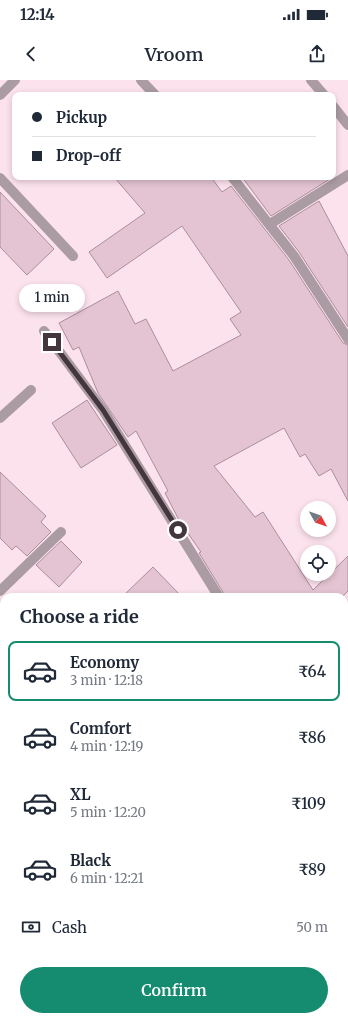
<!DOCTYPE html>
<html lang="en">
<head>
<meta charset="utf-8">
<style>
  :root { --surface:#fff; --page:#f6f6f7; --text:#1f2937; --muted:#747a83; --line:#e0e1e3; --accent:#158c6f }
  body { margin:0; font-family:Merriweather,serif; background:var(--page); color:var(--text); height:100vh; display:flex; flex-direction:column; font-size:15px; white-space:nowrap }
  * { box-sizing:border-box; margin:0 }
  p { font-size:13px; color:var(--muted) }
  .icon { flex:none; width:22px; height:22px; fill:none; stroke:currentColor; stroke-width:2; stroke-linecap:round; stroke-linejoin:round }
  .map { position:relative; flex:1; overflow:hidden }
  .panel { position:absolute; left:0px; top:513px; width:348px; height:428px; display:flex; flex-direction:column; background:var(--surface); border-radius:12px 12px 0 0; box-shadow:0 2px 6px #0003 }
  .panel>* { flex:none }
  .hud { position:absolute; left:12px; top:12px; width:324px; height:88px; border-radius:8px; box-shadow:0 2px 6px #0003; display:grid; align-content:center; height:88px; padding:0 20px; background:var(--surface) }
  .needle { width:26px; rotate:130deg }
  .controls { position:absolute; left:300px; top:421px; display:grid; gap:8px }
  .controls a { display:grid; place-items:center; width:36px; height:36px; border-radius:50%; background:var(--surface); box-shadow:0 2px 6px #0003; font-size:20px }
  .end { position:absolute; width:18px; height:18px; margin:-9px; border:5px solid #43363c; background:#fff; box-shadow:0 0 0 2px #fff }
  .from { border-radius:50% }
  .bubble { position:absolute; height:28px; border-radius:14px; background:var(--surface); box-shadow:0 2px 6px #0003; font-size:13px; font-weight:600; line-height:28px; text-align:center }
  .hud b { display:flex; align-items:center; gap:14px; height:38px; font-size:15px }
  .hud b+b { border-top:1px solid var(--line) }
  .hud i { width:10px; height:10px; background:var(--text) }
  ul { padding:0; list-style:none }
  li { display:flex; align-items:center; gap:12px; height:60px; margin:0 8px 6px; padding:0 12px; border:2px solid transparent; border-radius:8px }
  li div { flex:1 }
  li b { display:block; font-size:15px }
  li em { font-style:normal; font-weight:600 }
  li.active { border-color:var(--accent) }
  li>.icon { width:36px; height:36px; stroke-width:1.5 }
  h2 { padding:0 20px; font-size:18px; line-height:48px }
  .pay { display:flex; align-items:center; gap:10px; height:44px; padding:0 20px; font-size:15px }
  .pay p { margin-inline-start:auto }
  .primary-button { display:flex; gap:8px; margin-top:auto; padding:8px 20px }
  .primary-button a { flex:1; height:46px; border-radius:24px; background:var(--accent); color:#fff; font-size:16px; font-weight:600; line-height:46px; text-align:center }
  .status { display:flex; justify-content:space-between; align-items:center; height:28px; padding:0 20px; background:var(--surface); direction:ltr }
  .status svg { height:11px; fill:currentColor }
  header { display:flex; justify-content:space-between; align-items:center; height:52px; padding:0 20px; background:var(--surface); font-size:18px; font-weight:600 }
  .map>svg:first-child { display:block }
  .building { fill:#e4c4d2; stroke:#ac8e9b }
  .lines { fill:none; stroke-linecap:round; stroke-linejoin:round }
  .street { stroke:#aa9ca2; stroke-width:10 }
  .secondary { stroke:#8b777f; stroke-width:10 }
  .route { stroke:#43363c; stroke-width:5 }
</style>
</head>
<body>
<div class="status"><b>12:14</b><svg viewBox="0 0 49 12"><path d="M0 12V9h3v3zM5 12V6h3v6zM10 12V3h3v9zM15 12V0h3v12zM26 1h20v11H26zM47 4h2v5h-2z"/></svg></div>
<header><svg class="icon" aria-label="back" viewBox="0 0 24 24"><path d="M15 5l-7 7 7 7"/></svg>Vroom<svg class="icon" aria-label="share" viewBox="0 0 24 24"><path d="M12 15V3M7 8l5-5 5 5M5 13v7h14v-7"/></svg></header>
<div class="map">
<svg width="348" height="941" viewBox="0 0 348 941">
  <rect width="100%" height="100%" fill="#fce2ed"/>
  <!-- building -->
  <g class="building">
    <polygon points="114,97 211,97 222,112 231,106 289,180 343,263 348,265 348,421 331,389 319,396 305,374 300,377 284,348 214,386 255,437 263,432 313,510 348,476 348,511 342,517 226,517 199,473 201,472 180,442 165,413 168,411 136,351 128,357 98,313 79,267 73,270 59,243 118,211 135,244 146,239 173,291 241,255 230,239 241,232 182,146 107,198 89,172 145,133"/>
    <polygon points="242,97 333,97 271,136"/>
    <polygon points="0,112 54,169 27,195 0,167"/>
    <polygon points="319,121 348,176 348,247 299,172 279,146"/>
    <polygon points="87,320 117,365 81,388 52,343"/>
    <polygon points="0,392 46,436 41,442 51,452 27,476 16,466 12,470 0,458"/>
    <polygon points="61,461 82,482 59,507 36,485"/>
    <polygon points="153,487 182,517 122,517"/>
  </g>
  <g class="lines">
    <!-- street -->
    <g class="street">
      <polyline points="141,0 155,15"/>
      <polyline points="311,0 324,15"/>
      <polyline points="0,15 15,0"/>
      <polyline points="333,26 348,45"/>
      <polyline points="232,97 294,176 348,259"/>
      <polyline points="0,98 73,176"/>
      <polyline points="270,144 348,95"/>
      <polyline points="44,251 103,330 219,517"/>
      <polyline points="0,338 31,310"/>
      <polyline points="0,511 61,452"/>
      <polyline points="344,547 348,544"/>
      <polyline points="0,612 4,609"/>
      <polyline points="0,820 4,818"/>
      <polyline points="344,863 348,862"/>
      <polyline points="68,941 81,937"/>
    </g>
    <!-- secondary -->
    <g class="secondary">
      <polyline points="0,536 4,538"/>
      <polyline points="344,825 348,833"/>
    </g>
  </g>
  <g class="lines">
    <!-- route -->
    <polyline class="route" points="52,262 103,330 178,450"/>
  </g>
</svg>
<div class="controls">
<a><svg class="needle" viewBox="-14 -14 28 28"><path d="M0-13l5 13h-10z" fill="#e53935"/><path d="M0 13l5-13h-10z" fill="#747a83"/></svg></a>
<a><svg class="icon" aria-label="locate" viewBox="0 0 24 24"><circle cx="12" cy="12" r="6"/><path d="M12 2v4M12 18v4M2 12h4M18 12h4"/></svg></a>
</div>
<i class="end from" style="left:178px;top:450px"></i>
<i class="end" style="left:52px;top:262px"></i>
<div class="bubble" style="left:19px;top:204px;width:66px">1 min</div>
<div class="hud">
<b><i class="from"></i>Pickup</b>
<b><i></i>Drop-off</b>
</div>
<section class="panel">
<h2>Choose a ride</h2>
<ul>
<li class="active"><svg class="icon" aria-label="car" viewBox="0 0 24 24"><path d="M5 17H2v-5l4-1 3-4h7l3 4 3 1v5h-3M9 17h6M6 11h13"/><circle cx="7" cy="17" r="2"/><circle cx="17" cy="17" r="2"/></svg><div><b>Economy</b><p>3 min · 12:18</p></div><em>₹64</em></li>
<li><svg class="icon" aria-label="car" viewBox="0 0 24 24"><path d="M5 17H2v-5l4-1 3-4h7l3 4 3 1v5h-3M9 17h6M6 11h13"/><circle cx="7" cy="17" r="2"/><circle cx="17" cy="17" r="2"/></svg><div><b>Comfort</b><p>4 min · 12:19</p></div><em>₹86</em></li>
<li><svg class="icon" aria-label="car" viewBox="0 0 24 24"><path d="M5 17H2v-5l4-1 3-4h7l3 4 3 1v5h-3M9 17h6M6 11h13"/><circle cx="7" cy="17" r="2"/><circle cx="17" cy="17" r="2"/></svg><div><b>XL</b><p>5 min · 12:20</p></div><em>₹109</em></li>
<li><svg class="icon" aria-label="car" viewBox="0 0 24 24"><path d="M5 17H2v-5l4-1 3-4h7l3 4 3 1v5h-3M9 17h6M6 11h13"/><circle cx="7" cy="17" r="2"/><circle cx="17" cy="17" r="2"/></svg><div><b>Black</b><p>6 min · 12:21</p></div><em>₹89</em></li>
</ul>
<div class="pay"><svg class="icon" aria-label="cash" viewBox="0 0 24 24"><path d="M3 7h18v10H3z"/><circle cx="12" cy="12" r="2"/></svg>Cash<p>50 m</p></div>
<div class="primary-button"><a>Confirm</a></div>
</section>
</div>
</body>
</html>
